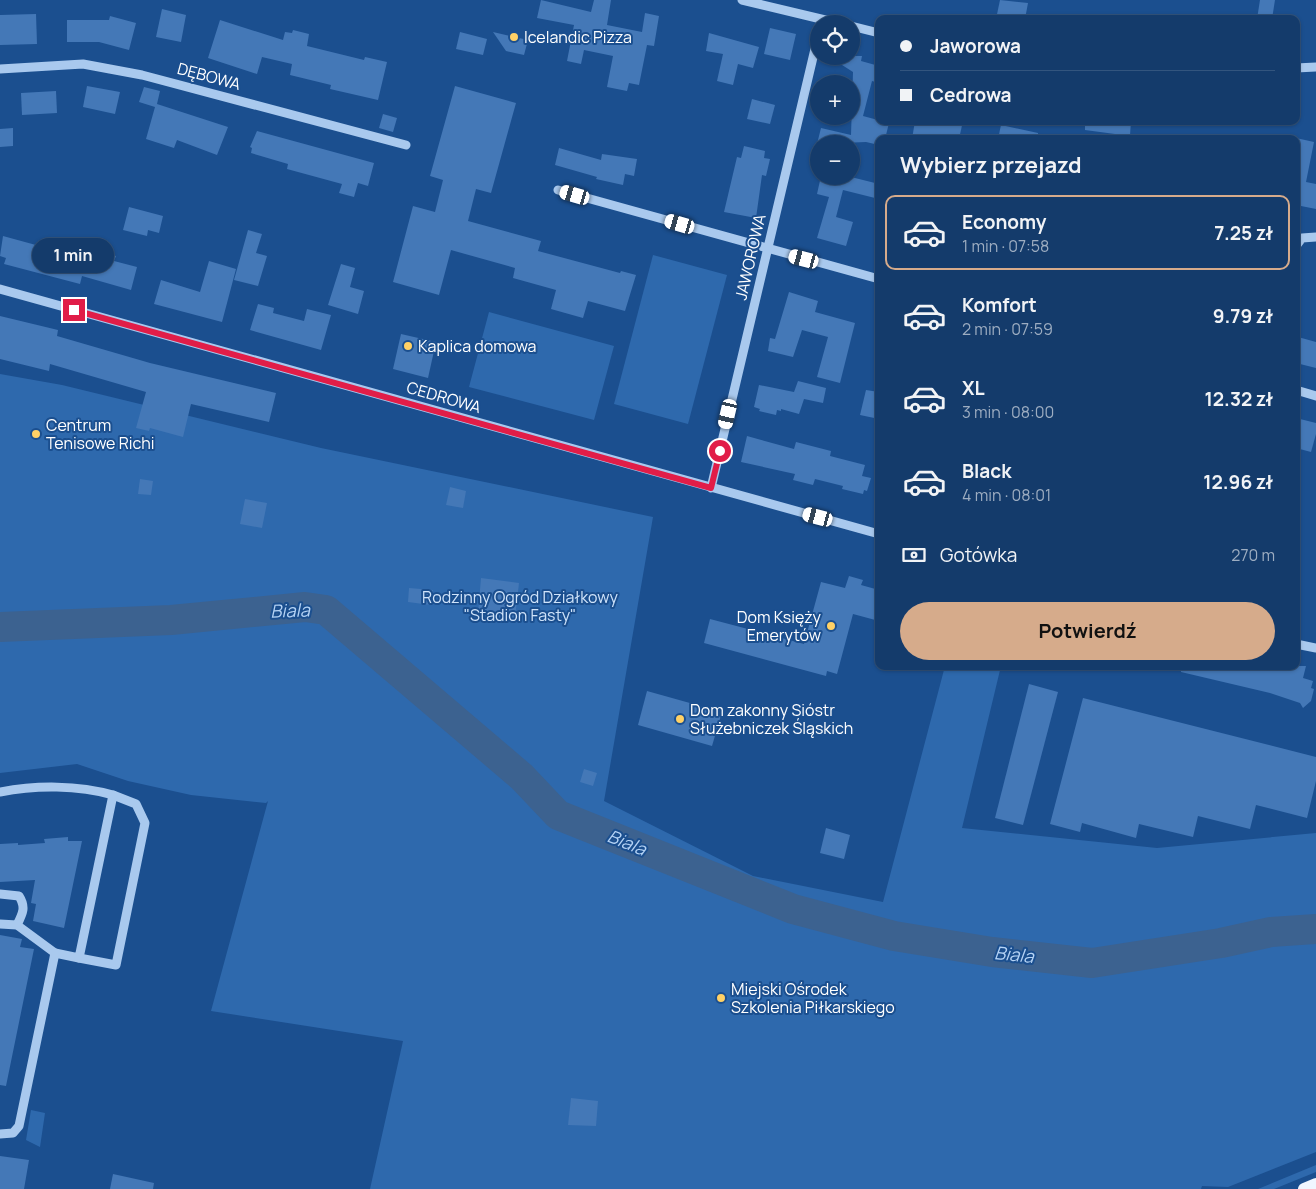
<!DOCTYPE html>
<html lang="pl">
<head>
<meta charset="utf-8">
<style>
  :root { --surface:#143b6b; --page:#214673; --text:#f1f3f6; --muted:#9dadc1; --line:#33557e; --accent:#d6ab8b }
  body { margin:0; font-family:Manrope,sans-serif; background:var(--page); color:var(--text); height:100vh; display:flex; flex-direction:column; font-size:19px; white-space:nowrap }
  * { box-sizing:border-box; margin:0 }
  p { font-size:16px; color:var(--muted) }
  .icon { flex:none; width:28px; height:28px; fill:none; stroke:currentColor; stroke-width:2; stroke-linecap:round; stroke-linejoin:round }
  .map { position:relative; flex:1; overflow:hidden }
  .panel { position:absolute; left:875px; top:135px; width:425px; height:535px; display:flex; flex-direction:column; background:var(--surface); border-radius:10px; box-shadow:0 1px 4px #0004,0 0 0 1px var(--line) }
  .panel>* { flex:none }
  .banner { position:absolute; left:875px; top:15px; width:425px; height:110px; border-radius:10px; box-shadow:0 1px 4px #0004,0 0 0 1px var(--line); display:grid; align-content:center; height:110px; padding:0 25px; background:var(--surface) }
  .buttons { position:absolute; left:810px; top:15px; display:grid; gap:10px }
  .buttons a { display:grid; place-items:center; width:50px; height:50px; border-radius:50%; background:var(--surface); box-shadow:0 1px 4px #0004,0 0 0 1px var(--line); font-size:25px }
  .end { position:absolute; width:22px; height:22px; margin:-11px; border:6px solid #e11d48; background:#fff; box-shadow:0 0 0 2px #fff }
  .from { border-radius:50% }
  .bubble { position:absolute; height:35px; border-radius:18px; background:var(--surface); box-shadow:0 1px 4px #0004,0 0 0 1px var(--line); font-size:16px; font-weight:700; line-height:35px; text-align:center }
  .car { position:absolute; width:15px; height:30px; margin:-15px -8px; border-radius:6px; box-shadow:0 0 4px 1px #0007; background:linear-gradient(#fff 24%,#345 0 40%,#fff 0 76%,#345 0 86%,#fff 0) }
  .banner b { display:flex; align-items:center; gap:18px; height:48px; font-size:19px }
  .banner b+b { border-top:1px solid var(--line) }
  .banner i { width:12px; height:12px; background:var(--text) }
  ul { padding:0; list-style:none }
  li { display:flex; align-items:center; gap:15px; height:75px; margin:0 10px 8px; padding:0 15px; border:2px solid transparent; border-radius:10px }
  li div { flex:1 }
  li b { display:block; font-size:19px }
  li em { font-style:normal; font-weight:700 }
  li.current { border-color:var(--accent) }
  li>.icon { width:45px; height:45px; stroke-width:1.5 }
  h2 { padding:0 25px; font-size:22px; line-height:60px }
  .pay { display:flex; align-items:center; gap:12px; height:55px; padding:0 25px; font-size:19px }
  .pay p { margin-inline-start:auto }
  .primary-button { display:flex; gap:10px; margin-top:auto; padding:10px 25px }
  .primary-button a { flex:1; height:58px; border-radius:30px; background:var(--accent); color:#111; font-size:20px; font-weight:700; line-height:58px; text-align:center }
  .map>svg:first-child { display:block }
  .green { fill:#2e69ad }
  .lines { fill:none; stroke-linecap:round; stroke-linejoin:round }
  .river { stroke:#3c6290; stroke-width:30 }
  .building { fill:#4478b7 }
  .minor { stroke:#a9c9ee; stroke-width:9 }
  .major { stroke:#f0f6ff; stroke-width:12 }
  .route { stroke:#e11d48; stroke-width:6 }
  .poi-dot { fill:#ffd166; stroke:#1b4f8f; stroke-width:2 }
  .labels { text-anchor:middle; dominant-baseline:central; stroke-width:4; stroke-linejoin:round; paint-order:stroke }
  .poi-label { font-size:16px; fill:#fff; stroke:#1b4f8f; text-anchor:start }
  .street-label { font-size:16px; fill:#fff; stroke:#1b4f8f }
  .park-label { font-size:16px; fill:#cfe3fa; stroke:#1b4f8f }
  .water-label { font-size:18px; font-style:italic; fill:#b5d3f5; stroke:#1b4f8f }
</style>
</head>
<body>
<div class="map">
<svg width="1316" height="1189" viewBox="0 0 1316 1189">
  <rect width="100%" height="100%" fill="#1b4f8f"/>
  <!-- green -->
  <g class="green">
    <polygon points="653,255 727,275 688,424 614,404"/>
    <polygon points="489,312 614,346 594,420 469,387"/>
    <polygon points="0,374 62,385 321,448 653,517 604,801 753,876 883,902 945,666 1001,666 962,828 1157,848 1316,833 1316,1152 1228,1187 1202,1186 1201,1189 370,1189 403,1041 211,1011 268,801 266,803 191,795 128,781 77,764 0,773"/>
    <polygon points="31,1110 45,1113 40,1147 26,1140"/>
    <polygon points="1316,1165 1316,1172 1274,1189 1258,1189"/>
  </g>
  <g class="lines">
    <!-- river -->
    <polyline class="river" points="0,627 171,620 305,607 326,610 522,777 558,815 793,909 894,936 992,952 1092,963 1221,943 1271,932 1316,929"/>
  </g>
  <!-- building -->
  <g class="building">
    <polygon points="541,0 591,12 594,0 611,0 607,25 642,32 645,13 659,16 654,46 647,45 639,85 629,83 627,91 607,87 613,56 584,50 581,64 567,61 574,25 537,18"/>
    <polygon points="1000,0 1028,3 1025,19 996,19"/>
    <polygon points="1260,0 1275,0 1272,19 1257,19"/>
    <polygon points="162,9 186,15 181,42 156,37"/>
    <polygon points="36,14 37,44 0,45 0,15"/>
    <polygon points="110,16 136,23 129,50 99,42 67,42 67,20 109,20"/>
    <polygon points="220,20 283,40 285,32 292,33 293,30 309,34 307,46 364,60 365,57 387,62 378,100 330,89 331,85 290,75 292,64 262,57 257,74 208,58"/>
    <polygon points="770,28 796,34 790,60 764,54"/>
    <polygon points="460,32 487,39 483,55 456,49"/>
    <polygon points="493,32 528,40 524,55 506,51"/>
    <polygon points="709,33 759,47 753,68 738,64 733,85 717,81 723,54 706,51"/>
    <polygon points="828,56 862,56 861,61 879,66 879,83 872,81 863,116 889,123 885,139 879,139 879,145 866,142 817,144 821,128 851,135 853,72"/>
    <polygon points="87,86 120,92 115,114 83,107"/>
    <polygon points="455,86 516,103 491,193 476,189 468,221 541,241 538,251 620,273 621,271 636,275 625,311 588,301 583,318 551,309 556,290 513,278 515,268 451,250 439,295 393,282 413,206 435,212 443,180 430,176"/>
    <polygon points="144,87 160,91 157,104 228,127 217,155 177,140 174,148 146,139 155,107 139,102"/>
    <polygon points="56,91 57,113 22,115 21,93"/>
    <polygon points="752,99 775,105 770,124 747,119"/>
    <polygon points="383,114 397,118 393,132 379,128"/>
    <polygon points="915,121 963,121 959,139 912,139"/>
    <polygon points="1085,121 1131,121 1130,136 1085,130"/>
    <polygon points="1001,125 1038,133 1038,139 998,139"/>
    <polygon points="13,128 13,146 0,147 0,129"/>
    <polygon points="257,131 374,163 368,186 358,183 354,197 339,193 342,184 287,169 288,164 251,153 252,148 250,147"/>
    <polygon points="1296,138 1314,142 1306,182 1316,184 1316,209 1296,205"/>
    <polygon points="744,146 765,151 764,158 770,159 766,176 762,175 756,218 724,212 737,157 741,158"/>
    <polygon points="559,148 601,160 602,154 637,159 634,176 625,174 623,185 596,179 597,177 555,165"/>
    <polygon points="821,176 847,176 879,184 879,199 843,190 836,217 853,222 846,246 817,238 829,197 817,194"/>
    <polygon points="129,207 163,216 159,233 148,230 147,236 123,230"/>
    <polygon points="248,230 262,234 256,253 267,256 258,286 234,280"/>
    <polygon points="3,236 87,259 90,248 116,256 114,261 137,267 131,290 82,276 80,284 4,264 6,258 0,256"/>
    <polygon points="209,261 236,269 222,322 154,304 161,280 200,292"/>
    <polygon points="341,264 355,268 350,287 364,291 358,314 328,305"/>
    <polygon points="789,292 818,301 815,312 855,323 840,383 817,377 828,337 802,330 793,357 768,351 770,338 775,339"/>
    <polygon points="258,304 274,308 273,313 304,321 307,309 331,315 321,350 250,330"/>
    <polygon points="0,316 58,330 57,336 150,363 276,393 269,422 191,404 183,437 150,428 149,431 136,428 146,392 50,364 49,371 0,359"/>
    <polygon points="401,334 436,342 428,378 393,369"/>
    <polygon points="1298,337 1316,342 1316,368 1296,363"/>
    <polygon points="798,381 826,388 823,403 804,399 799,414 781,409 781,411 777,410 776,415 759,411 760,409 754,407 759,385 794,392"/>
    <polygon points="866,390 879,392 879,419 860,415"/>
    <polygon points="1296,418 1316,423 1316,434 1311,452 1296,448"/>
    <polygon points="747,436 794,449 796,442 831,451 830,456 865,465 862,476 871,478 867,491 864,490 863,494 842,489 843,486 815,479 813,485 793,480 795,474 741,462"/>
    <polygon points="140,479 153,481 151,495 138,494"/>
    <polygon points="450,487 466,491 463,508 446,505"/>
    <polygon points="245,499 267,503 262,528 240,524"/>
    <polygon points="849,576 863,580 861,585 879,590 879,621 853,614 837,674 827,671 826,676 704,643 710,619 804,644 821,582 845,588"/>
    <polygon points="481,578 519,583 515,618 478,614"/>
    <polygon points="409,588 433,590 431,605 408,602"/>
    <polygon points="1181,666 1306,666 1303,678 1313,681 1311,688 1314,689 1311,701 1303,708 1300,703 1270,693 1181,672"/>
    <polygon points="1029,684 1058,692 1023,825 995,818"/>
    <polygon points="647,691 722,712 712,746 638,725"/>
    <polygon points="1083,698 1316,757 1316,781 1307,818 1256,805 1250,829 1198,816 1193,837 1139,824 1136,838 1082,823 1080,832 1050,824"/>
    <polygon points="584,769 597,773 593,786 580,782"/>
    <polygon points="826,828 850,835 844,859 820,853"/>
    <polygon points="68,837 68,841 82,841 64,928 33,921 36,904 31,903 35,880 0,882 0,844 18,843 18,845 45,843 44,839"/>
    <polygon points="0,935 22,939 20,947 34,949 6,1086 0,1085"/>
    <polygon points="571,1098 598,1101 596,1126 568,1125"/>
    <polygon points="0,1156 29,1160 24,1189 0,1189"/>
    <polygon points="113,1174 154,1183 153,1189 110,1189"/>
  </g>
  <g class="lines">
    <!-- minor -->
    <g class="minor">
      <polyline points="742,0 842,24"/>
      <polyline points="851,26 879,33"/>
      <polyline points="1296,68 1316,67"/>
      <polyline points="0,69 83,64 142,75 406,145"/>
      <polyline points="558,190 879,279"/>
      <polyline points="1296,246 1302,238 1316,237"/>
      <polyline points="0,289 879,534"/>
      <polyline points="1296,390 1316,396"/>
      <polyline points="711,488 819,32"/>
      <polyline points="1296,644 1316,648"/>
      <path d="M0 792C36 785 78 785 113 795L79 958 55 953 19 1126 13 1133 0 1134"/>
      <path d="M0 894 19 896C26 907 23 913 17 925"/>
      <polyline points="0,924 17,925 55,953"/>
      <polyline points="79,958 116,965 145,823 136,804 113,795"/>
    </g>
    <!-- major -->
    <polyline class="major" points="1304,1189 1316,1184"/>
  </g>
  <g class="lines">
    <!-- route -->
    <polyline class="route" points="74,310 711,488 720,451"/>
  </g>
  <!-- markers -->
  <g class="poi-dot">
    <circle cx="514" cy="37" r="5"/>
    <circle cx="408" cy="346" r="5"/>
    <circle cx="36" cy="434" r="5"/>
    <circle cx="831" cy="626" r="5"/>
    <circle cx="680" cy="719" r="5"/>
    <circle cx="721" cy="998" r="5"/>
  </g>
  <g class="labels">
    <!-- poi labels -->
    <g class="poi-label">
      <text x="524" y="37">Icelandic Pizza</text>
      <text x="418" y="346">Kaplica domowa</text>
      <text x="46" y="425">Centrum<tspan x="46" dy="18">Tenisowe Richi</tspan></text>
      <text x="821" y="617" text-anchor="end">Dom Księży<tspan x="821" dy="18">Emerytów</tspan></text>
      <text x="690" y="710">Dom zakonny Sióstr<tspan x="690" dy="18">Służebniczek Śląskich</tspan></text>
      <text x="731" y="989">Miejski Ośrodek<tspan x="731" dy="18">Szkolenia Piłkarskiego</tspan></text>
    </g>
    <!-- street labels -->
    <g class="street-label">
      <text transform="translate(209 76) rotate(15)">DĘBOWA</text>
      <text transform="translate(750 257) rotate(-77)">JAWOROWA</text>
      <text transform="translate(444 397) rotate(16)">CEDROWA</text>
    </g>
    <!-- park labels -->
    <g class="park-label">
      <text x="520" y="597">Rodzinny Ogród Działkowy<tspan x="520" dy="18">"Stadion Fasty"</tspan></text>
    </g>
    <!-- water labels -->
    <g class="water-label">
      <text transform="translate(290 610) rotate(-2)">Biala</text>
      <text transform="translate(627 842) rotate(22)">Biala</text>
      <text transform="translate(1014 954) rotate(6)">Biala</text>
    </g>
  </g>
</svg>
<div class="buttons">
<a><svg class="icon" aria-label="locate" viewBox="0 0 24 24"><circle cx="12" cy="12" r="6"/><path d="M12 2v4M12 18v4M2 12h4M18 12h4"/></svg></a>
<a>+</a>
<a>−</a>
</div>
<i class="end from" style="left:720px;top:451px"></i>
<i class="end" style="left:74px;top:310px"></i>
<div class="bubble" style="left:32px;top:238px;width:82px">1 min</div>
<i class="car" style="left:575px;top:195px;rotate:286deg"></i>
<i class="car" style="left:680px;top:224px;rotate:286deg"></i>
<i class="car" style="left:804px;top:259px;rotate:285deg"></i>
<i class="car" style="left:728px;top:414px;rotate:193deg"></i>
<i class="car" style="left:818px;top:517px;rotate:285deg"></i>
<div class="banner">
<b><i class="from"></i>Jaworowa</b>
<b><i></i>Cedrowa</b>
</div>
<section class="panel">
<h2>Wybierz przejazd</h2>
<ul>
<li class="current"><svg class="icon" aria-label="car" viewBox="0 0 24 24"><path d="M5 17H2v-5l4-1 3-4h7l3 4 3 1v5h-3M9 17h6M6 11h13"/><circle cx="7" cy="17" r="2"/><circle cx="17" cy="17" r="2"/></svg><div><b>Economy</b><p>1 min · 07:58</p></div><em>7.25 zł</em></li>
<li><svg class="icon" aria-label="car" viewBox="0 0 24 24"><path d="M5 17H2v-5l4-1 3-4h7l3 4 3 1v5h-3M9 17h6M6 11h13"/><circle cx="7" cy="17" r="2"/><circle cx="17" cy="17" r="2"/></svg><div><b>Komfort</b><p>2 min · 07:59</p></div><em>9.79 zł</em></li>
<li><svg class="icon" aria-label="car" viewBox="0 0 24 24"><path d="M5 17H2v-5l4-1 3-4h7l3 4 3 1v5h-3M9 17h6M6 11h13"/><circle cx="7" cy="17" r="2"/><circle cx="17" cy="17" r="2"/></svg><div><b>XL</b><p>3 min · 08:00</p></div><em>12.32 zł</em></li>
<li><svg class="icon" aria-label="car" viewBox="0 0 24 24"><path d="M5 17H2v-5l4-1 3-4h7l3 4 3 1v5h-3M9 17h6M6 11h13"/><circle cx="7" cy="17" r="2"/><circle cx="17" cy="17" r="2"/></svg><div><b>Black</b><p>4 min · 08:01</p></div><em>12.96 zł</em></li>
</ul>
<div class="pay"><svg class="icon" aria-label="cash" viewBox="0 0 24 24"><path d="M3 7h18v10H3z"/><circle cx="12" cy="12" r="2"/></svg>Gotówka<p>270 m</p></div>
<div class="primary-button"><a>Potwierdź</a></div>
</section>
</div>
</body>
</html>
